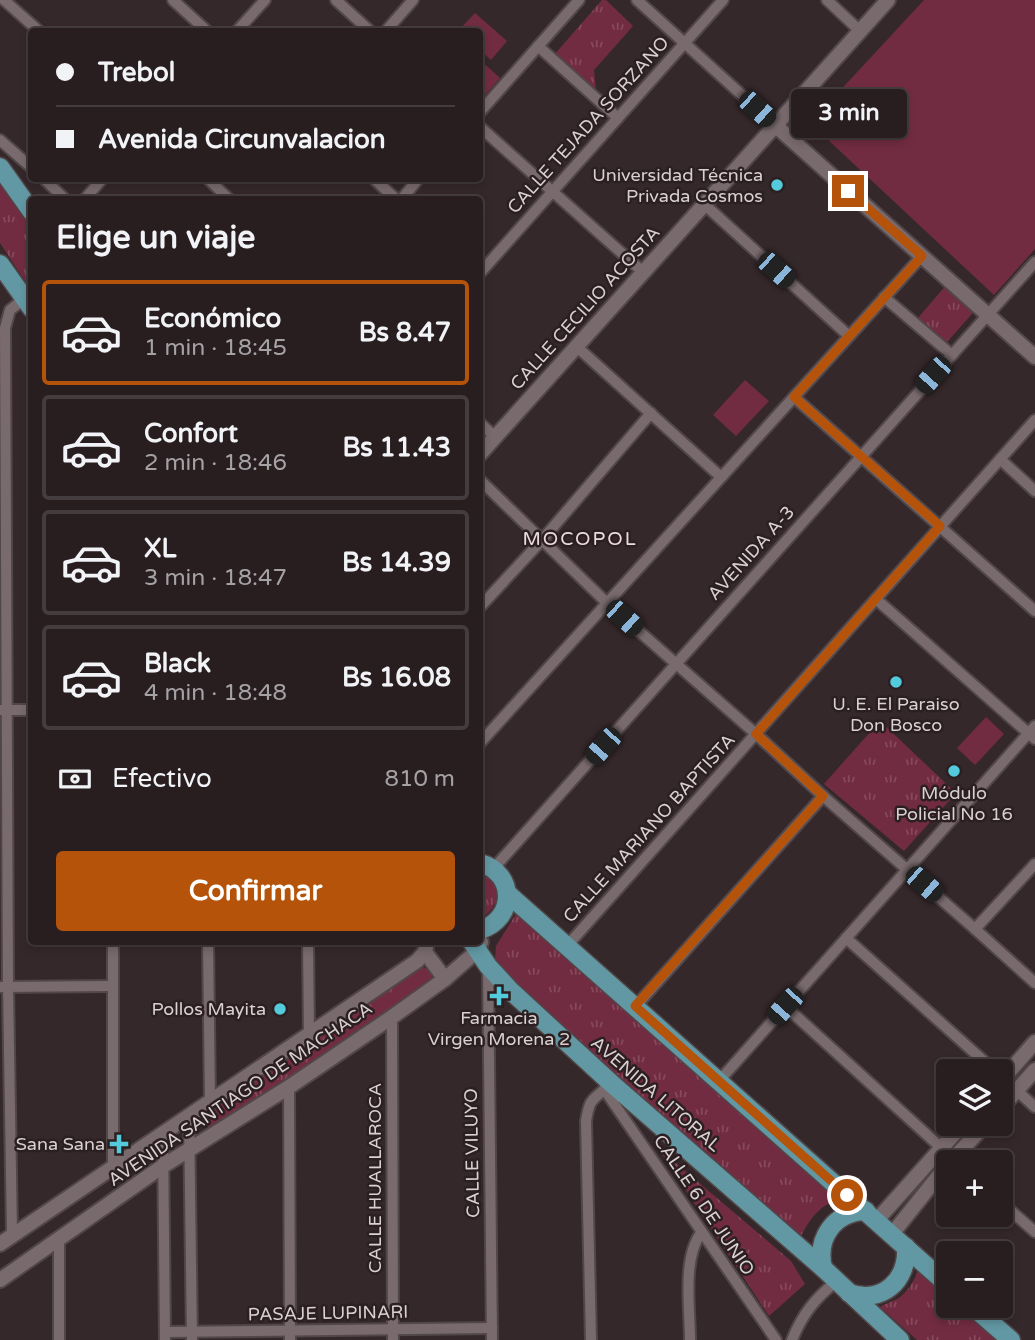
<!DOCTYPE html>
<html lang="es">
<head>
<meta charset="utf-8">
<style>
  :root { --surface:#281e20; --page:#342b2d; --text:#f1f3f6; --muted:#a5a2a5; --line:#443c3e; --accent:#b45309 }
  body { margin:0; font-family:"Varela Round",sans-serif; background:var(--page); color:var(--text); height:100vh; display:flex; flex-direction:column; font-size:26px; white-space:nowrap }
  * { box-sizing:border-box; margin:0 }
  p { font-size:23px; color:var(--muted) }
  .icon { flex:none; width:38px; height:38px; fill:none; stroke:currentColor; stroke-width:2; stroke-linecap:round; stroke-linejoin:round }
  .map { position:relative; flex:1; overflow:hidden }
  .side { position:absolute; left:28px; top:196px; width:455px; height:749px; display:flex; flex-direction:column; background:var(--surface); border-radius:7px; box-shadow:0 4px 10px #0003,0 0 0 2px var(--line) }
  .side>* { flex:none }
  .banner { position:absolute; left:28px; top:28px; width:455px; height:154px; border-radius:7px; box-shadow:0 4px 10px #0003,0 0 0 2px var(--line); display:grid; align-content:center; height:154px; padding:0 28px; background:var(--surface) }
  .buttons { position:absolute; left:936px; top:1059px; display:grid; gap:14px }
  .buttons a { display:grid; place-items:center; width:77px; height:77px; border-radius:7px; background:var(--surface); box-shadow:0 4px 10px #0003,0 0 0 2px var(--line); font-size:35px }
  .end { position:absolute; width:32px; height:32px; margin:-16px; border:9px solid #b45309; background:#fff; box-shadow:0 0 0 4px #fff }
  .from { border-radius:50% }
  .bubble { position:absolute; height:49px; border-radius:7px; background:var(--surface); box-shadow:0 4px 10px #0003,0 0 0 2px var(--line); font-size:23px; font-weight:700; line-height:49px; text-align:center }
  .car { position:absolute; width:21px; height:42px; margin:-21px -10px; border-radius:9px; box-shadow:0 0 5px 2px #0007; background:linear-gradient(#222 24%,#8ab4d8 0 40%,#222 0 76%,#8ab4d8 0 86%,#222 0) }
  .banner b { display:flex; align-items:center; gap:24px; height:66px; font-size:26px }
  .banner b+b { border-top:2px solid var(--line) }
  .banner i { width:18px; height:18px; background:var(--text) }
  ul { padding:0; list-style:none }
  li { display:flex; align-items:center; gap:21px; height:105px; margin:0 14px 10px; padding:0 14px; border:4px solid var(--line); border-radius:7px }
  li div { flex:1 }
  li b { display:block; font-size:26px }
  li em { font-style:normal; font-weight:700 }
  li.selected { border-color:var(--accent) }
  li>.icon { width:63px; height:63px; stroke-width:1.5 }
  h2 { padding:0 28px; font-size:32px; line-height:84px }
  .pay { display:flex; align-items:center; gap:18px; height:77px; padding:0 28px; font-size:26px }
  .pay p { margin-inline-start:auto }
  .action { display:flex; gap:14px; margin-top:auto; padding:14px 28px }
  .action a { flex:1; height:80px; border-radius:7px; background:var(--accent); color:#fff; font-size:28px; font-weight:700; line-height:80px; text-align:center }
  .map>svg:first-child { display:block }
  .grass { fill:url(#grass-tufts) }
  .pitch { fill:#722c41 }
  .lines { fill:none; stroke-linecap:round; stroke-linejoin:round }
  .minor-casing { stroke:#514648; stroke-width:14 }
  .tertiary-casing { stroke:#514648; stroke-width:18 }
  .primary-casing { stroke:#514648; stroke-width:21 }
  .minor { stroke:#796a6d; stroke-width:10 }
  .tertiary { stroke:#796a6d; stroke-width:14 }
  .primary { stroke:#6298a3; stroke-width:18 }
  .route { stroke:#b45309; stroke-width:9 }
  .poi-dot { fill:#54cadd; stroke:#2b1f21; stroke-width:2.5 }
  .labels { text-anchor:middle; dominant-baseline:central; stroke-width:5; stroke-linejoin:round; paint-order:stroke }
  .street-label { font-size:18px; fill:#d9d0d2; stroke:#2b1f21 }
  .poi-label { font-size:18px; fill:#d9d0d2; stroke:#2b1f21; text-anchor:end }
  .neighbourhood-label { font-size:19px; letter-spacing:2px; fill:#eddcdf; stroke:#2b1f21 }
</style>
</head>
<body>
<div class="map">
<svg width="1035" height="1340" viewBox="0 0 1035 1340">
  <defs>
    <pattern id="grass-tufts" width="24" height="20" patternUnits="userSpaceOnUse" patternTransform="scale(1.75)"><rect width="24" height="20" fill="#722c41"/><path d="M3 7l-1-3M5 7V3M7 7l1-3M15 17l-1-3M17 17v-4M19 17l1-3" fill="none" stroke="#864a5c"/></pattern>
  </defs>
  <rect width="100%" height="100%" fill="#35282b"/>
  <!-- grass -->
  <g class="grass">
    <polygon points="602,0 606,0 633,26 594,70 596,92 554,55"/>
    <polygon points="0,178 31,222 31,290 0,243"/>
    <polygon points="948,283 978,307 947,342 918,318"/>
    <polygon points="880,721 956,793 904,851 824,784"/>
    <path d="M480 870C484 873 490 876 493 880 504 894 493 913 480 918Z"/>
    <path d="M519 909 845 1198C819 1204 811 1217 799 1240L571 1035 499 967 495 960 496 946Z"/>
    <path d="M422 967C429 969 433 973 432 981L216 1129C206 1128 202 1123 205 1113Z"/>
    <polygon points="658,1148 791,1261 805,1284 769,1316"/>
    <path d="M918 1268 948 1294V1306H962L1000 1340H917L880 1307C886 1303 895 1301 900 1297 909 1290 916 1279 918 1268Z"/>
  </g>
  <!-- pitch -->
  <g class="pitch">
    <polygon points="924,0 1035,0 1035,249 994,295 810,123"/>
    <polygon points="475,13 507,41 491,60 480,50 480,32 458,31"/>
    <polygon points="480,60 500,78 480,101"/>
    <polygon points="745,380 769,401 736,436 713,415"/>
    <polygon points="986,717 1004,734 975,765 957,748"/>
  </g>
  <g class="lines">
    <!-- minor casing -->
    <g class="minor-casing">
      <g id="minor">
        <polyline points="4,0 40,32"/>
        <polyline points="173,0 208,32"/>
        <polyline points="336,0 371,32"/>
        <polyline points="637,0 775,125"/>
        <polyline points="827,0 860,31"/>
        <polyline points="236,32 265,0"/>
        <polyline points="385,32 413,0"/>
        <polyline points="538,46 618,118"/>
        <polyline points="480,112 579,0"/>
        <polyline points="480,127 643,272"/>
        <polyline points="0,140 32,168"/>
        <polyline points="43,178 66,200"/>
        <polyline points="207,178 230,200"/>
        <polyline points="373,178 397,200"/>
        <polyline points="84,200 103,178"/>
        <polyline points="401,200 419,178"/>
        <polyline points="704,204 849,336"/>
        <polyline points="480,273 723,0"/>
        <polyline points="884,297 952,355"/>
        <polyline points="576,346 721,477"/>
        <polyline points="794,397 1035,611"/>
        <polyline points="480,423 495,437"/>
        <polyline points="1000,459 1035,491"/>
        <polyline points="480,480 607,603 756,734 823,796 975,929 1035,983"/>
        <polyline points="876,599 1035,739"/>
        <polyline points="480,607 542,540 651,413"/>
        <polyline points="0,710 32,710"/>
        <polyline points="480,743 922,256"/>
        <polyline points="493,869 1035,262"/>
        <polyline points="975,929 1035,864"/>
        <polyline points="846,938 995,1071"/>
        <polyline points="113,942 113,1168"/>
        <polyline points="208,942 210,1101"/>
        <polyline points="308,942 309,1034"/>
        <polyline points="567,946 1035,420"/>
        <polyline points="488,966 492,1340"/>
        <polyline points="0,987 113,986"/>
        <polyline points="785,1006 947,1153"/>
        <polyline points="635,1007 823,796"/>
        <polyline points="392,1017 393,1340"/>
        <polyline points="1001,1076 1035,1107"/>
        <polyline points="719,1081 1035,726"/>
        <polyline points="289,1087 290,1340"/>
        <polyline points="604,1089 776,1340"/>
        <polyline points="189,1116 192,1340"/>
        <polyline points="163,1134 165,1340"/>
        <polyline points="1001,1202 1035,1232"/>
        <polyline points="12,1234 8,987 5,328 10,310 24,299"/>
        <polyline points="59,1240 59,1340"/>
        <polyline points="165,1332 492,1328"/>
        <path d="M591 1340 586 1121C590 1096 593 1101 609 1085"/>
        <path d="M690 1340C690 1308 682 1259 701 1233"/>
        <path d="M792 1340C802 1315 815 1298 837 1281"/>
      </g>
    </g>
    <!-- tertiary casing -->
    <g class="tertiary-casing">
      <g id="tertiary">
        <polyline points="775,125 1035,357"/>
        <polyline points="480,454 888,0"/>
        <polyline points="425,952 445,979"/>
        <polyline points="1001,1081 1035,1042"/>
        <polyline points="1001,1108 1035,1070"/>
        <polyline points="950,1162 986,1124"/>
        <polyline points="877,1220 963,1124"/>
        <polyline points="892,1234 948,1164"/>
        <polyline points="0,1244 417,961 425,952 427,942"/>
        <polyline points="0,1280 163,1166 289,1087 392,1017 445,979 477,951 481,942"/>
      </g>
    </g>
    <!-- primary casing -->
    <g class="primary-casing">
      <g id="primary">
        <polyline points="0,167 32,212"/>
        <polyline points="0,264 32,309"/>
        <path d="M480 863C516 873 516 919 480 930"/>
        <polyline points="507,893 948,1285"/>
        <polyline points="472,942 488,966 512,992 611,1083 823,1268 900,1340"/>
        <path d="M823 1268C816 1238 834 1212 866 1211"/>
        <path d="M849 1293C882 1304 908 1281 906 1247"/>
        <polyline points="972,1306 1011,1340"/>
      </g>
    </g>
    <!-- minor -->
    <use href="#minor" class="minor"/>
    <!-- tertiary -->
    <use href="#tertiary" class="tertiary"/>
    <!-- primary -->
    <use href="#primary" class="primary"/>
  </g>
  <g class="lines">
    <!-- route -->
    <polyline class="route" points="847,1195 635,1006 823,796 756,734 940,526 794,397 922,256 848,191"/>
  </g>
  <!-- markers -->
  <g class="poi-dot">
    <circle cx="777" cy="185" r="7"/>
    <circle cx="896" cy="682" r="7"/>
    <circle cx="954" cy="771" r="7"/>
    <path d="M495.5 985.5h7v7h7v7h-7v7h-7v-7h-7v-7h7z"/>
    <circle cx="280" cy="1009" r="7"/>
    <path d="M115.5 1133.5h7v7h7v7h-7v7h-7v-7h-7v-7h7z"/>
  </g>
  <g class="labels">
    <!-- street labels -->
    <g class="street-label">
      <text transform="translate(588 125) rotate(-48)">CALLE TEJADA SORZANO</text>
      <text transform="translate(585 308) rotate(-48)">CALLE CECILIO ACOSTA</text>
      <text transform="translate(751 553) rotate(-48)">AVENIDA A-3</text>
      <text transform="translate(649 828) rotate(-48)">CALLE MARIANO BAPTISTA</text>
      <text transform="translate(240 1094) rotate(-34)">AVENIDA SANTIAGO DE MACHACA</text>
      <text transform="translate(656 1094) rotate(41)">AVENIDA LITORAL</text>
      <text transform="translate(472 1153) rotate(-91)">CALLE VILUYO</text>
      <text transform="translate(375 1178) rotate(-90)">CALLE HUALLAROCA</text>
      <text transform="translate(704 1205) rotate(56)">CALLE 6 DE JUNIO</text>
      <text transform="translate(328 1313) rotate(-1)">PASAJE LUPINARI</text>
    </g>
    <!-- poi labels -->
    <g class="poi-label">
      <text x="763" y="175">Universidad Técnica<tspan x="763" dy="21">Privada Cosmos</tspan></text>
      <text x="896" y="704" text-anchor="middle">U. E. El Paraiso<tspan x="896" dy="21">Don Bosco</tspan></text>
      <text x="954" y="793" text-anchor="middle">Módulo<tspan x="954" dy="21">Policial No 16</tspan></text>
      <text x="266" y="1009">Pollos Mayita</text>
      <text x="499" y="1018" text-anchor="middle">Farmacia<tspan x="499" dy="21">Virgen Morena 2</tspan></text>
      <text x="105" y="1144">Sana Sana</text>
    </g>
    <!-- neighbourhood labels -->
    <g class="neighbourhood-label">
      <text x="580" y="539">MOCOPOL</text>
    </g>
  </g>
</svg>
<div class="buttons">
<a><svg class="icon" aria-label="layers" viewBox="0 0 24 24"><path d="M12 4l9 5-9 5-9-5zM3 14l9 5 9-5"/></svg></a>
<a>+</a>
<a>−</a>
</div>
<i class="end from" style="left:847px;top:1195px"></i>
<i class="end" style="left:848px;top:191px"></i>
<div class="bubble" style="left:791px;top:89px;width:116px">3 min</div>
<i class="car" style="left:757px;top:109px;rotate:132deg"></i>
<i class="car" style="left:776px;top:270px;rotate:132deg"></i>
<i class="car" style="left:933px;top:375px;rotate:222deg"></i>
<i class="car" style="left:624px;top:618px;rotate:132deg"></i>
<i class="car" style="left:603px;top:746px;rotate:222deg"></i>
<i class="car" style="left:924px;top:884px;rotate:131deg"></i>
<i class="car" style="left:785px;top:1006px;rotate:222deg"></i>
<div class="banner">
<b><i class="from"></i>Trebol</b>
<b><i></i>Avenida Circunvalacion</b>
</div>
<section class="side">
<h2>Elige un viaje</h2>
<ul>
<li class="selected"><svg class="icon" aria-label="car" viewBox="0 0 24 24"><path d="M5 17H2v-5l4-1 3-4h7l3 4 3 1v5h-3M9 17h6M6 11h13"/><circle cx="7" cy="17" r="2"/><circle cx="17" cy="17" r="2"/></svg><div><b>Económico</b><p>1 min · 18:45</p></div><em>Bs 8.47</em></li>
<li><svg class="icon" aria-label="car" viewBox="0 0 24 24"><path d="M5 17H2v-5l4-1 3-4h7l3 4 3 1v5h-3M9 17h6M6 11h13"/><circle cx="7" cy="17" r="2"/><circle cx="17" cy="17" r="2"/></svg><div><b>Confort</b><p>2 min · 18:46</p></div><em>Bs 11.43</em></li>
<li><svg class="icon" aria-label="car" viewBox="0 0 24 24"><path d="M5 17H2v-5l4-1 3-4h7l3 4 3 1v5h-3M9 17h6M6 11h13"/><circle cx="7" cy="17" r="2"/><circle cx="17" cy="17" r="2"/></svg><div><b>XL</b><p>3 min · 18:47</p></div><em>Bs 14.39</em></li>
<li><svg class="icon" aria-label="car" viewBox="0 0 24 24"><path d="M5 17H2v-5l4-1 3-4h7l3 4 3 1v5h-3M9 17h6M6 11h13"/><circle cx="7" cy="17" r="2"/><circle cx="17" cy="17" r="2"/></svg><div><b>Black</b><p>4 min · 18:48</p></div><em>Bs 16.08</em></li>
</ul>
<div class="pay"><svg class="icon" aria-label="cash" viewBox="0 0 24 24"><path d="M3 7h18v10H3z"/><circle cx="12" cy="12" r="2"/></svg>Efectivo<p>810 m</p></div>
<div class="action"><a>Confirmar</a></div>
</section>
</div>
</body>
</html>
